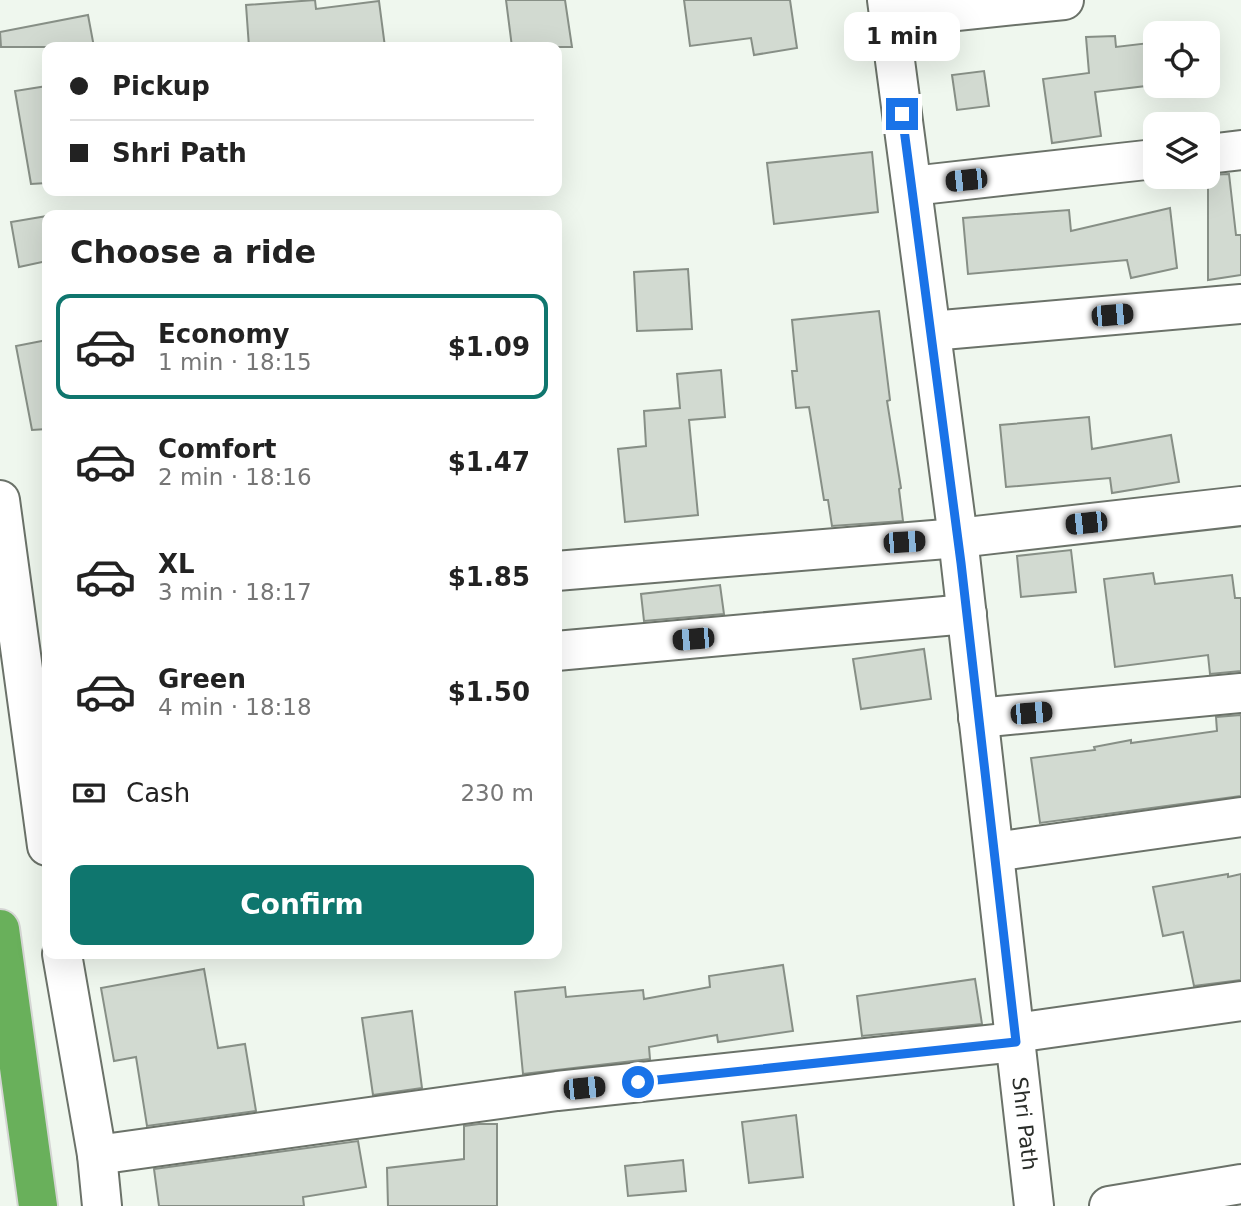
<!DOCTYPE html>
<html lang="en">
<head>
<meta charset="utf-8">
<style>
  :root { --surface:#fff; --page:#f2f2f2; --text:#222; --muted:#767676; --line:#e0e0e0; --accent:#0f766e }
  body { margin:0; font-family:"DejaVu Sans",sans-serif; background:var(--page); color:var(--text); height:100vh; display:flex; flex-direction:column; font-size:26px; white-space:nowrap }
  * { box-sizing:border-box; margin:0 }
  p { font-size:23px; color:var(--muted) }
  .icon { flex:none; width:38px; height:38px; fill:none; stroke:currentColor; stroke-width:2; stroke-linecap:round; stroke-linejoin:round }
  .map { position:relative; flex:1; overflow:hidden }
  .side { position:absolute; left:42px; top:210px; width:520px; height:749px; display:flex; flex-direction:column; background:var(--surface); border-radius:14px; box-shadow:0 7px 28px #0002 }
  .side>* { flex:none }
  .banner { position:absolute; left:42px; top:42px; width:520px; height:154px; border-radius:14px; box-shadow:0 7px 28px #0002; display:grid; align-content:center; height:154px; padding:0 28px; background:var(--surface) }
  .tools { position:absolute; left:1143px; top:21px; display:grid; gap:14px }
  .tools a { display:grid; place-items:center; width:77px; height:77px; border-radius:14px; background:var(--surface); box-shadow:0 7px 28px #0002; font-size:35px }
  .end { position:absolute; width:32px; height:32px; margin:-16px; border:9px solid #1a73e8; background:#fff; box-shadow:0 0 0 4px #fff }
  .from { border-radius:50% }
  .bubble { position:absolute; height:49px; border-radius:14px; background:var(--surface); box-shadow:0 7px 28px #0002; font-size:23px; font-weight:800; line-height:49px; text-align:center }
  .car { position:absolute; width:21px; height:42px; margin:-21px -10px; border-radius:9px; box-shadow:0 0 5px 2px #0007; background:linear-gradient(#222 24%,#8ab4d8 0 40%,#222 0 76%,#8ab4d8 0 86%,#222 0) }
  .banner b { display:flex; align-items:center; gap:24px; height:66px; font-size:26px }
  .banner b+b { border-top:2px solid var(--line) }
  .banner i { width:18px; height:18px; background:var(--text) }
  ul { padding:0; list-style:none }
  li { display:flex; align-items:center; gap:21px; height:105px; margin:0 14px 10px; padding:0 14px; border:4px solid transparent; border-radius:14px }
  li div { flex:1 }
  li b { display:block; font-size:26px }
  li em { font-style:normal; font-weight:800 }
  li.on { border-color:var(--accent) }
  li>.icon { width:63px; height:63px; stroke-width:1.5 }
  h2 { padding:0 28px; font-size:32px; line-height:84px }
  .pay { display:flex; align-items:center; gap:18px; height:77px; padding:0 28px; font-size:26px }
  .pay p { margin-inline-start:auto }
  .cta { display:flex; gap:14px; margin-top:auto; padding:14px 28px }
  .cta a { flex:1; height:80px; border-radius:14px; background:var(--accent); color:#fff; font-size:28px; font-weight:800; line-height:80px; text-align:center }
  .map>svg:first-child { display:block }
  .building { fill:#d2dad1; stroke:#878f86; stroke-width:2 }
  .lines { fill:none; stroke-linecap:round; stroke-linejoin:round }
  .minor-casing { stroke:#6b7269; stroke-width:42 }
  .highway-casing { stroke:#d5d5d4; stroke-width:42 }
  .minor { stroke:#fff; stroke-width:38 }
  .highway { stroke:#69b05b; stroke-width:38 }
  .route { stroke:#1a73e8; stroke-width:9 }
  .labels { text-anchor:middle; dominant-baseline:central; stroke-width:6; stroke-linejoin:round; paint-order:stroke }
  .street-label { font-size:21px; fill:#2b2e2a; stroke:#fff }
</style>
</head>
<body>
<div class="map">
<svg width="1241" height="1206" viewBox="0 0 1241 1206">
  <rect width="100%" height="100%" fill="#eff7ee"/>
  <!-- building -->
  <g class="building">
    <polygon points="315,0 316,9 379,1 385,47 249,47 246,5"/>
    <polygon points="506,0 565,0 572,47 512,47"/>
    <polygon points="684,0 790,0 797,48 754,55 751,38 690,46"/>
    <polygon points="88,15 94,47 1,47 0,32"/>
    <polygon points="1115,36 1116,47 1149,43 1154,85 1095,92 1101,136 1052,143 1043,79 1089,73 1086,37"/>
    <polygon points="984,71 989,106 957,110 952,75"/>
    <polygon points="47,86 47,183 31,184 15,91"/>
    <polygon points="872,152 878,212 774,224 767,163"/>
    <polygon points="1229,174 1236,235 1241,235 1241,275 1208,280 1208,175"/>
    <polygon points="1170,208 1177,268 1131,278 1127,260 968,274 963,218 1069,210 1071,231"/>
    <polygon points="47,216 47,261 19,267 11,222"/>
    <polygon points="688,269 692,329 637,331 634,272"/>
    <polygon points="879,311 890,400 887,401 901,488 899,489 903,521 832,526 828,500 824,500 809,407 796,408 792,371 797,371 792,320"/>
    <polygon points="47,340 47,429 32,430 16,346"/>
    <polygon points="721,370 725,417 689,420 698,515 625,522 618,449 646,446 644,411 680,408 677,374"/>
    <polygon points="1089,417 1092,449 1171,435 1179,482 1112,493 1110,478 1006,487 1000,425"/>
    <polygon points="1071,550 1076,592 1021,597 1017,556"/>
    <polygon points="1153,573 1155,584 1232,575 1235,598 1241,598 1241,671 1210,674 1208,655 1115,667 1104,579"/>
    <polygon points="720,585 724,614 644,621 641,594"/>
    <polygon points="924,649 931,699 861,709 853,659"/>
    <polygon points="1241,715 1241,796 1040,823 1031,758 1095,750 1094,747 1131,740 1131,743 1217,731 1216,717"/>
    <polygon points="1228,874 1228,877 1241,874 1241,980 1194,986 1183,932 1163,936 1153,887"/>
    <polygon points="783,965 793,1031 718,1042 717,1035 649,1047 650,1059 523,1074 515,992 565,987 566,997 643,990 644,999 710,987 709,976"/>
    <polygon points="204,969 218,1048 245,1044 256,1111 147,1126 136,1057 114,1061 101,988"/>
    <polygon points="975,979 982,1024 862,1036 857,996"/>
    <polygon points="412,1011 422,1088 373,1095 362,1018"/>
    <polygon points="796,1115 803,1177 749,1183 742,1122"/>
    <polygon points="479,1124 497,1124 497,1206 388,1206 387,1168 464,1159 464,1126"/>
    <polygon points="358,1141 366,1187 303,1197 304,1206 159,1206 154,1169"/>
    <polygon points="683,1160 686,1191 628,1196 625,1166"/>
  </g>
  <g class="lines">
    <!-- minor casing -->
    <g class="minor-casing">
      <g id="minor">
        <path id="s1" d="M887 0 958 538 1034 1206"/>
        <polyline points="890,18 1064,0"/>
        <polyline points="1208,154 1241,150"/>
        <polyline points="912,186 1155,159"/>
        <polyline points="931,331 1241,304"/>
        <polyline points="0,500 47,846"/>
        <polyline points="556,571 958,538 1241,506"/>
        <polyline points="556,651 967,614"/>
        <polyline points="978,718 1241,693"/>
        <polyline points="994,852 1241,817"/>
        <polyline points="62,954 97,1155 102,1206"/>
        <polyline points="1015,1033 1241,1001"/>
        <polyline points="97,1155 557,1091 1015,1042"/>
        <polyline points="1109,1206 1241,1184"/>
      </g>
    </g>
    <!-- highway casing -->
    <g class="highway-casing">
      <polyline id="highway" points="0,929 38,1206"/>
    </g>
    <!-- minor -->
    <use href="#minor" class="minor"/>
    <!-- highway -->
    <use href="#highway" class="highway"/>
  </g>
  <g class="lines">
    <!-- route -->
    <polyline class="route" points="638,1082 1016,1042 961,563 902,114"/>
  </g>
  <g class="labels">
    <!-- street labels -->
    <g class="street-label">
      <text stroke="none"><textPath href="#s1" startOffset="1132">Shri Path</textPath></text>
    </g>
  </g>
</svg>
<div class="tools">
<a><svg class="icon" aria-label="locate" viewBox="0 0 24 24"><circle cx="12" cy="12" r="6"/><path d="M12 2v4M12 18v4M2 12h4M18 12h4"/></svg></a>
<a><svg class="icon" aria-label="layers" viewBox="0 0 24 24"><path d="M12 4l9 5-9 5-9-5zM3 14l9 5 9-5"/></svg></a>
</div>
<i class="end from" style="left:638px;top:1082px"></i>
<i class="end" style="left:902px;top:114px"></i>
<div class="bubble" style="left:844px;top:12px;width:116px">1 min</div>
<i class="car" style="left:966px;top:180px;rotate:264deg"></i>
<i class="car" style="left:1112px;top:315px;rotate:85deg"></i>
<i class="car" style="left:1086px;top:523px;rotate:264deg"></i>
<i class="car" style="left:904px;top:542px;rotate:86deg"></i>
<i class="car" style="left:693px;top:639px;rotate:265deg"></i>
<i class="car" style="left:1031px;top:713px;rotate:85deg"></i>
<i class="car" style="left:584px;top:1088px;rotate:84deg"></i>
<div class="banner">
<b><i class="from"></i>Pickup</b>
<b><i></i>Shri Path</b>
</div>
<section class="side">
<h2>Choose a ride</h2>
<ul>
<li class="on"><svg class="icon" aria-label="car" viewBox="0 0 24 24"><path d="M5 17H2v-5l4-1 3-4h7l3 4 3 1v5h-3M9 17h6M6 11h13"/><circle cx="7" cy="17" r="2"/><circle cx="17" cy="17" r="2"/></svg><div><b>Economy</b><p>1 min · 18:15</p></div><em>$1.09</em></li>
<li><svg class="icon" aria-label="car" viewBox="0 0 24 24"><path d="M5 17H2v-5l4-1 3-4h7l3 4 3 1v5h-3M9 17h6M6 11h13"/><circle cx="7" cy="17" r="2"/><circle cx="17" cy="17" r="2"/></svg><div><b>Comfort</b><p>2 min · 18:16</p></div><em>$1.47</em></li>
<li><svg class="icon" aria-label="car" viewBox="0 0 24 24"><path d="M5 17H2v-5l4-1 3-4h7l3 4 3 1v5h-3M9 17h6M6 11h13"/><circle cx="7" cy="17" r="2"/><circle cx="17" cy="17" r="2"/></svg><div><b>XL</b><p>3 min · 18:17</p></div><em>$1.85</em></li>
<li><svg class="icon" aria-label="car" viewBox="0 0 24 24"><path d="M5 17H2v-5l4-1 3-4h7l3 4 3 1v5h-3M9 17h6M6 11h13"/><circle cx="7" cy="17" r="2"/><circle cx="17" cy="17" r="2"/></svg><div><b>Green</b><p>4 min · 18:18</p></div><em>$1.50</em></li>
</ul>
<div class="pay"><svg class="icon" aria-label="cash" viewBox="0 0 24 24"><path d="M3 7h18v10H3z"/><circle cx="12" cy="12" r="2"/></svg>Cash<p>230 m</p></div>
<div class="cta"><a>Confirm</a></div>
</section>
</div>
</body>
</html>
